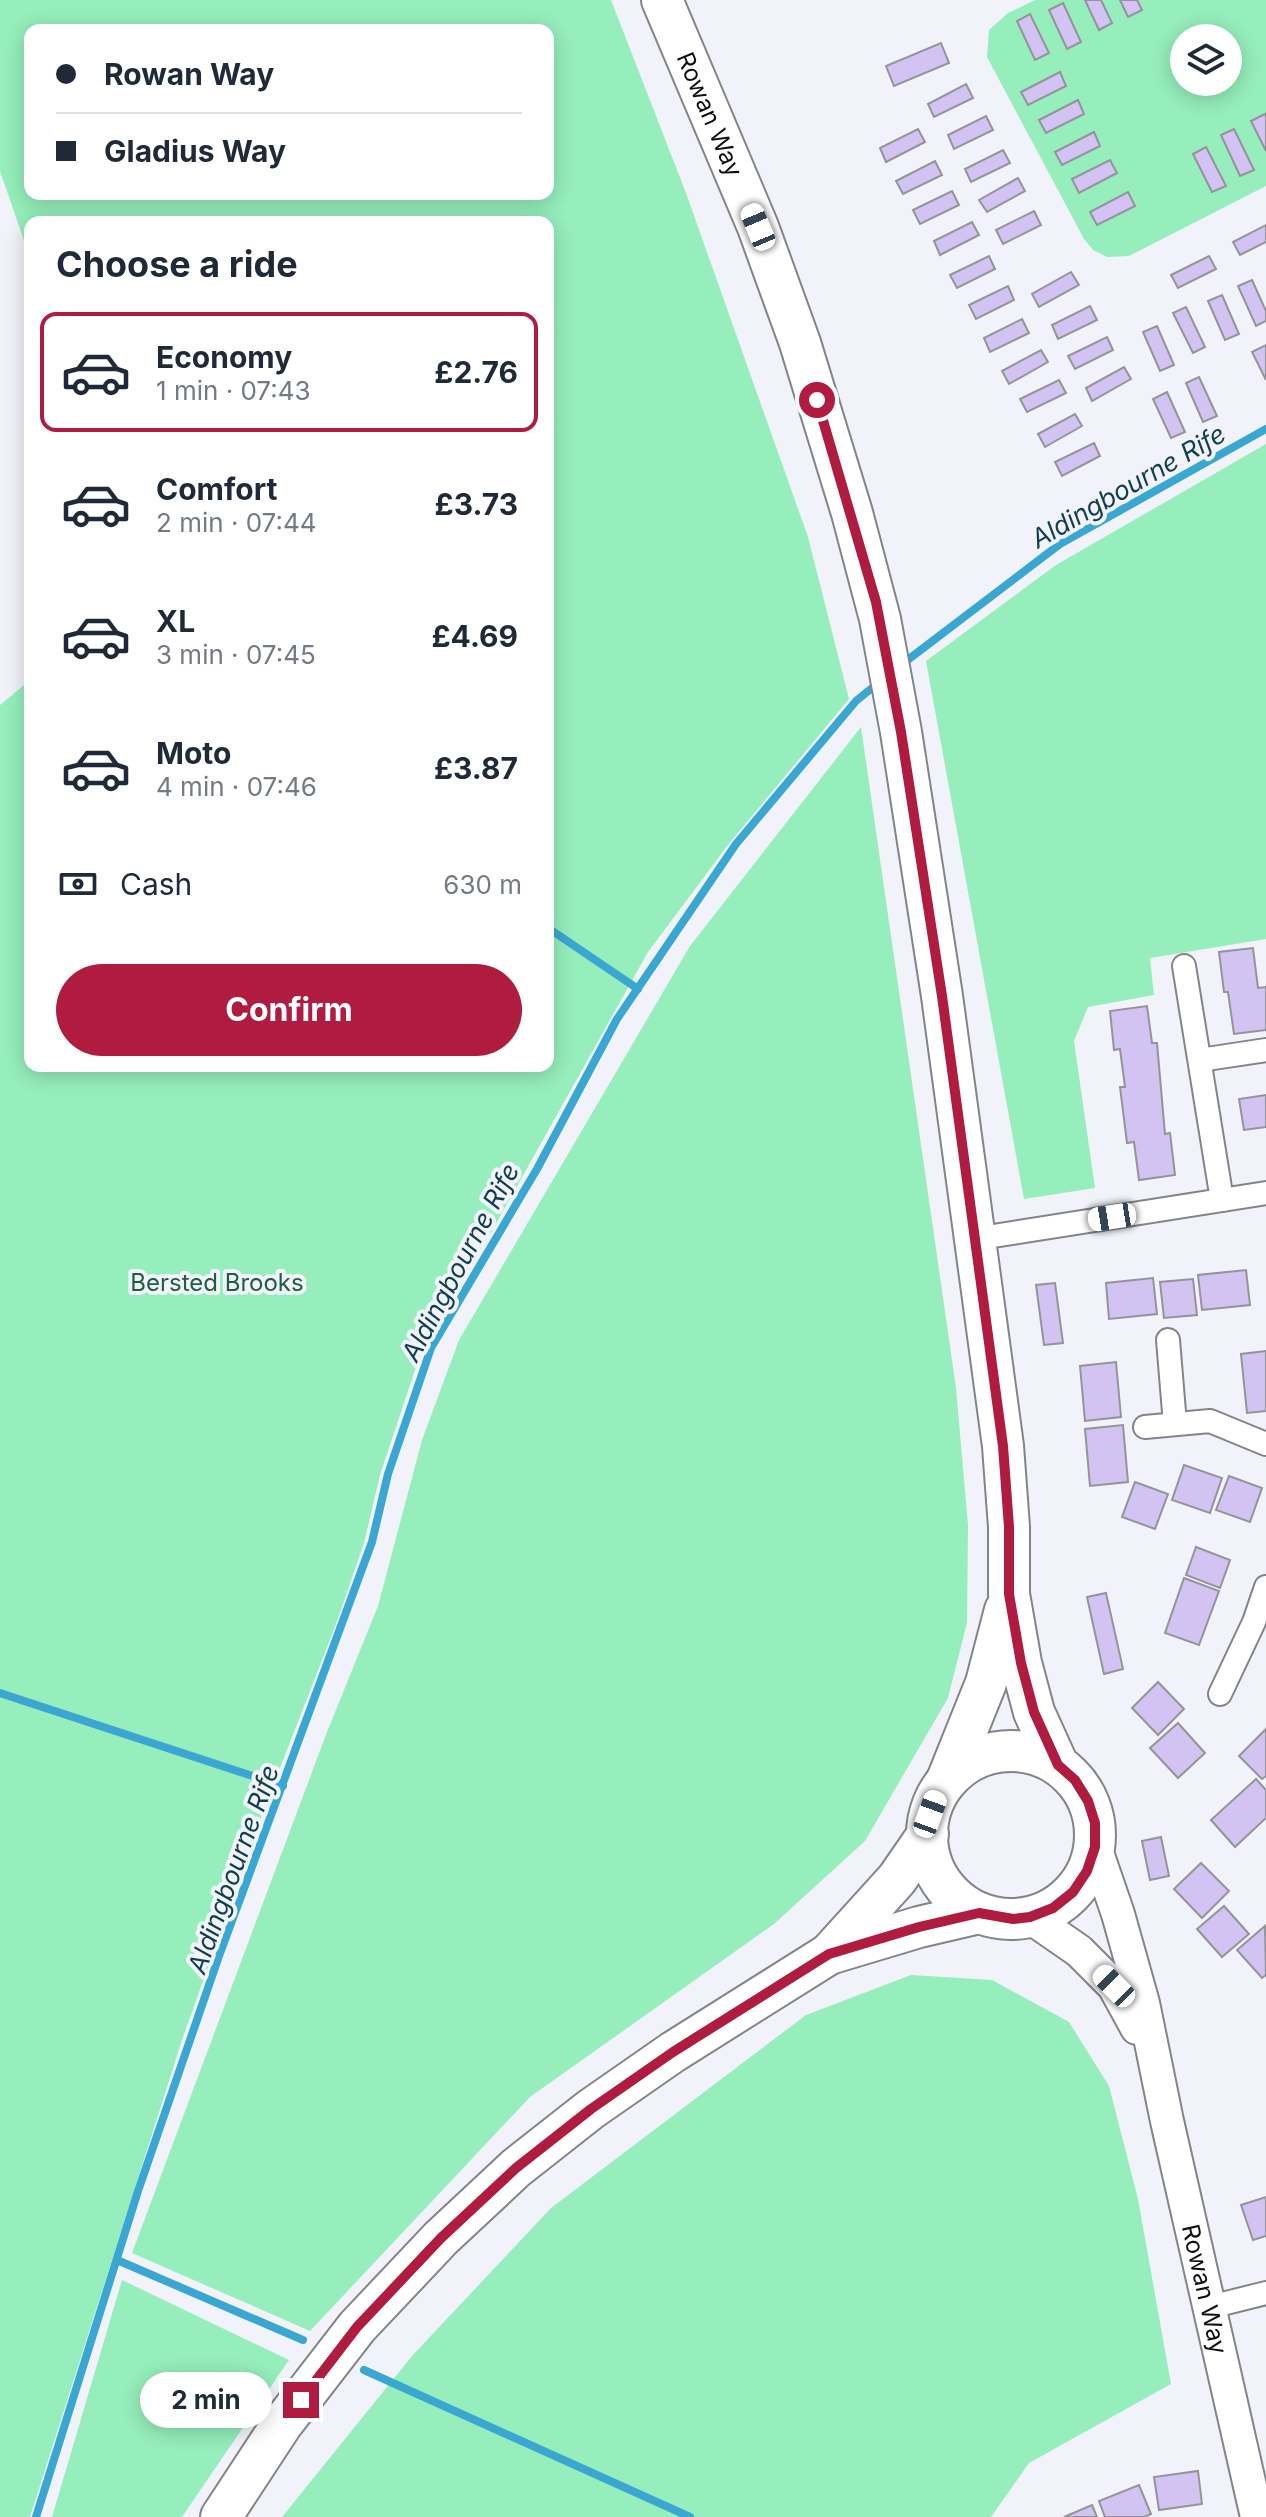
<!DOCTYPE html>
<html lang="en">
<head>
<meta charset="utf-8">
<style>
  :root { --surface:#fff; --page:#f6f6f7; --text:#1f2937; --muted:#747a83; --line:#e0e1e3; --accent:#af1c40 }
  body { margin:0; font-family:Inter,sans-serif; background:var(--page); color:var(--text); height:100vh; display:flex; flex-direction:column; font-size:30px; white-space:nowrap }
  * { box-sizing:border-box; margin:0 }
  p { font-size:26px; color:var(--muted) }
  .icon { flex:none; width:44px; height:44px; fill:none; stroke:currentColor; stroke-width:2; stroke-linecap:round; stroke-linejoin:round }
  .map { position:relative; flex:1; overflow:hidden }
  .drawer { position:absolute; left:24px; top:216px; width:530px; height:856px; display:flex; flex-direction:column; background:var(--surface); border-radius:16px; box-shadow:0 4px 20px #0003 }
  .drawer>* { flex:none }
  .top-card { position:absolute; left:24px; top:24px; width:530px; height:176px; border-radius:16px; box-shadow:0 4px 20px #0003; display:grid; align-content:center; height:176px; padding:0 32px; background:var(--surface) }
  .tools { position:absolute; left:1170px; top:24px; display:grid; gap:16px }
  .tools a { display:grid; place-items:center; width:72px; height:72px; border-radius:50%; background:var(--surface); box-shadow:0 4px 20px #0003; font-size:40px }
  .end { position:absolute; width:36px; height:36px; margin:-18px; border:10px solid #af1c40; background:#fff; box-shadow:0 0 0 4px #fff }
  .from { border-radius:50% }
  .bubble { position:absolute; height:56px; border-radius:28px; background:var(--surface); box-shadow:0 4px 20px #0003; font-size:26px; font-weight:700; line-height:56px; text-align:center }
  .car { position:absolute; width:24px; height:48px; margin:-24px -12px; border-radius:10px; box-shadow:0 0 6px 2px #0007; background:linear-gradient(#fff 24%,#345 0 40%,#fff 0 76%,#345 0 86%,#fff 0) }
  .top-card b { display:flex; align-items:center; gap:28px; height:76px; font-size:30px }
  .top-card b+b { border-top:2px solid var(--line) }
  .top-card i { width:20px; height:20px; background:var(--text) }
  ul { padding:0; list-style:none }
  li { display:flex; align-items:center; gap:24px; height:120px; margin:0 16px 12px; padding:0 16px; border:4px solid transparent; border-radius:16px }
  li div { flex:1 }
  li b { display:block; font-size:30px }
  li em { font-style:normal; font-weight:700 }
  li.active { border-color:var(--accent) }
  li>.icon { width:72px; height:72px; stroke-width:1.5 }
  h2 { padding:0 32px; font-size:36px; line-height:96px }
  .pay { display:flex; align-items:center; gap:20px; height:88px; padding:0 32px; font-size:30px }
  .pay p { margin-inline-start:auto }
  .cta { display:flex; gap:16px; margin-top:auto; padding:16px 32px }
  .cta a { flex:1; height:92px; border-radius:48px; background:var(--accent); color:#fff; font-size:32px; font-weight:700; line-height:92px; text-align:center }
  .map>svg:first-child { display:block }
  .green { fill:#95eebb; fill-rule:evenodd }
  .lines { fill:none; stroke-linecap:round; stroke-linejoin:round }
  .stream { stroke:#39a7d1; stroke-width:8 }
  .building { fill:#d2c3f3; stroke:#95939a; stroke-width:2 }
  .street-casing { stroke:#83848b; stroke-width:26 }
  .secondary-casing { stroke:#83848b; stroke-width:36 }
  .highway-casing { stroke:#83848b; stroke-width:44 }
  .street { stroke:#fff; stroke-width:22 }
  .secondary { stroke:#fff; stroke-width:32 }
  .highway { stroke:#fff; stroke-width:40 }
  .route { stroke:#af1c40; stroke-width:10 }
  .labels { text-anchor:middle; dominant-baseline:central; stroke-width:8; stroke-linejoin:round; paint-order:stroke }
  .street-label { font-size:24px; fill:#0e0e11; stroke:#f2f3fa }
  .park-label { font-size:24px; fill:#1d5f3e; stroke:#f2f3fa }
  .water-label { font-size:26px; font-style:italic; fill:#0e3e4f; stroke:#f2f3fa }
</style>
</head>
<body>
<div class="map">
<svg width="1266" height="2517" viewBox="0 0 1266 2517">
  <rect width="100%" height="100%" fill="#f2f3fa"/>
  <!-- green -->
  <g class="green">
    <path d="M0 0H611L686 193 808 537 849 699 728 845 648 952 493 1229 423 1346 380 1475 364 1543 335 1627 267 1801 182 2040 30 2517H0V705L30 680V1066H548V222H30V258L0 171ZM30 30H548V194H30Z"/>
    <path d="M1035 0H1266V186L1129 256 1107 257 1093 250 1084 239 987 57 989 30 1008 13ZM1184 38H1228V82H1184Z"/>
    <polygon points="1266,444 1266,939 1150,958 1154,995 1088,1007 1074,1041 1095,1188 1024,1199 926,661 1056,565"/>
    <polygon points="861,727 956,1388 968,1525 967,1623 948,1698 865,1841 774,1924 530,2097 310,2331 132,2253 327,1732 378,1606 422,1440 459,1340 690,946"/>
    <polygon points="911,1975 992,1980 1069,2022 1109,2086 1138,2199 1171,2384 1029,2463 991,2517 282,2517 412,2356 551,2208 806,2015"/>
    <polygon points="122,2280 289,2360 182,2517 52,2517"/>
  </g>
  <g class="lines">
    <!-- stream -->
    <g class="stream">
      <polyline points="901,665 1060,544 1266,429"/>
      <polyline points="548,928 638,989"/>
      <polyline points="0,1693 283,1786"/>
      <polyline points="117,2260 303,2340"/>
      <polyline points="364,2370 690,2517"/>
      <polyline points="36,2517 138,2191 219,1956 372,1542 388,1474 431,1348 537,1169 617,1019 736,844 856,701 878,683"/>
    </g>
  </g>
  <!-- building -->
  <g class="building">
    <polygon points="1085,0 1101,0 1112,23 1099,30"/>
    <polygon points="1120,0 1137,0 1142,10 1128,17"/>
    <polygon points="1063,3 1081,42 1067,49 1049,10"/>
    <polygon points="1030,14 1049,53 1035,60 1017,21"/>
    <polygon points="941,43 949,63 894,86 886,66"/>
    <polygon points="1060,72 1066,86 1028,105 1021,92"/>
    <polygon points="966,84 973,98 934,117 928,104"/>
    <polygon points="1078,100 1084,114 1046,133 1039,120"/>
    <polygon points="1265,114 1266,117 1266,151 1251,121"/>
    <polygon points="986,116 993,130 954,149 948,135"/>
    <polygon points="918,129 925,142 886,162 880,148"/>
    <polygon points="1234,129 1254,170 1240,176 1221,135"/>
    <polygon points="1094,132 1100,146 1062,165 1055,152"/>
    <polygon points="1206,147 1226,186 1212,192 1193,154"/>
    <polygon points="1003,150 1010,163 971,182 965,169"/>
    <polygon points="1110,160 1117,173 1079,193 1072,179"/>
    <polygon points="935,161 942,175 903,194 896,181"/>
    <polygon points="1018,178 1025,191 987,212 979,200"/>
    <polygon points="952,191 959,205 920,224 913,210"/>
    <polygon points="1128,192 1135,206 1097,225 1090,212"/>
    <polygon points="1034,211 1041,225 1003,244 996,230"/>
    <polygon points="972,222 979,235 940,255 934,241"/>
    <polygon points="1266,225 1266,242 1240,255 1233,242"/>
    <polygon points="989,256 995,269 957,288 950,275"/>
    <polygon points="1209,256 1216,269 1178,288 1171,275"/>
    <polygon points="1071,272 1079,285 1039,307 1032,294"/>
    <polygon points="1252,280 1266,311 1266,321 1256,326 1238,286"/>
    <polygon points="1008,286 1014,300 976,319 969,305"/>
    <polygon points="1222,295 1239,334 1225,340 1208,301"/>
    <polygon points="1090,306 1097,320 1058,339 1052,325"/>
    <polygon points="1186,307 1205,347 1193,353 1173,313"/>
    <polygon points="1022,319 1029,333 990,352 984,338"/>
    <polygon points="1157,326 1174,365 1160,371 1143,332"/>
    <polygon points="1107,337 1113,350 1075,369 1068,356"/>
    <polygon points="1266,345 1266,380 1252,352"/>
    <polygon points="1041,350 1048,362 1009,384 1002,371"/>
    <polygon points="1124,367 1131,379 1092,401 1086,388"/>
    <polygon points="1199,377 1217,416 1203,422 1186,383"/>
    <polygon points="1059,380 1066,393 1027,412 1020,399"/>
    <polygon points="1167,392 1185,432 1171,438 1153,399"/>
    <polygon points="1075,414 1082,426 1045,447 1038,434"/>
    <polygon points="1094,443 1100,456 1062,476 1055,462"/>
    <polygon points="1253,948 1258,988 1266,987 1266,1030 1234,1034 1228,992 1224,992 1219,952"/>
    <polygon points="1147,1006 1152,1043 1157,1043 1165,1134 1170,1133 1175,1175 1139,1180 1134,1142 1127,1143 1120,1087 1125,1087 1120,1049 1114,1050 1110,1011"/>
    <polygon points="1266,1095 1266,1127 1244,1130 1239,1099"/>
    <polygon points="1246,1270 1250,1305 1202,1310 1198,1275"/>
    <polygon points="1153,1278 1157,1314 1109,1319 1106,1283"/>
    <polygon points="1193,1279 1197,1315 1164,1318 1160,1282"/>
    <polygon points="1055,1283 1063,1343 1044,1345 1036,1285"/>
    <polygon points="1266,1351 1266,1411 1247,1413 1241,1354"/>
    <polygon points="1116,1362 1121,1417 1085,1421 1080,1366"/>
    <polygon points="1123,1425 1128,1482 1090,1486 1085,1429"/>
    <polygon points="1184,1465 1222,1478 1210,1513 1172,1500"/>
    <polygon points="1229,1476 1262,1488 1250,1522 1216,1510"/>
    <polygon points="1135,1482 1168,1494 1155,1529 1122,1517"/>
    <polygon points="1196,1547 1230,1560 1220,1588 1186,1575"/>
    <polygon points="1184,1578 1219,1591 1199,1645 1165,1633"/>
    <polygon points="1106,1593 1123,1669 1104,1674 1087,1597"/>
    <polygon points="1158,1682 1184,1709 1158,1735 1132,1708"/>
    <polygon points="1178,1723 1205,1753 1178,1778 1150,1748"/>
    <polygon points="1266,1729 1266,1776 1262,1779 1239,1756"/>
    <polygon points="1256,1779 1266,1790 1266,1818 1235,1847 1211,1820"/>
    <polygon points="1161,1837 1169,1876 1150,1880 1142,1841"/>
    <polygon points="1201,1863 1229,1891 1202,1918 1174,1889"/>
    <polygon points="1224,1906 1249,1934 1222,1957 1197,1929"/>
    <polygon points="1265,1926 1266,1975 1262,1978 1237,1950"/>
    <polygon points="1266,2197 1266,2236 1253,2240 1241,2205"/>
    <polygon points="1198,2471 1202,2504 1159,2510 1154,2477"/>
    <polygon points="1139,2485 1151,2514 1144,2517 1105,2517 1099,2501"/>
    <polygon points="1092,2505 1097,2517 1064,2517"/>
  </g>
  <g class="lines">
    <!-- street casing -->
    <g class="street-casing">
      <g id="street">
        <polyline points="1184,966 1222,1200"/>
        <polyline points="1200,1060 1266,1050"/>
        <polyline points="974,1239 1266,1193"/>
        <polyline points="1168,1340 1175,1424"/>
        <polyline points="1145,1427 1210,1421 1266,1444"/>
        <polyline points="1220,1694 1254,1622 1266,1587"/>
        <polyline points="1210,2307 1266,2293"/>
      </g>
    </g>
    <!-- secondary casing -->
    <g class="secondary-casing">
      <g id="secondary">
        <path id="s1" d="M1095 1847 1118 1914 1143 2003 1167 2121 1257 2517"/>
        <polyline points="1030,1917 1079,1951 1114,1986 1137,2028"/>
      </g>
    </g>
    <!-- highway casing -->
    <g class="highway-casing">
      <g id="highway">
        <path id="s2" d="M662 0 758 227 800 343 852 513 880 619 901 732 942 996 1003 1446 1009 1527V1594L1021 1663 1034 1712 1058 1765"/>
        <circle cx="1011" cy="1835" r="84"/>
        <polyline points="947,1780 986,1683 1005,1610"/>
        <polyline points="829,1954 897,1879 928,1834"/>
        <polyline points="221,2517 282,2424 357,2327 441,2238 516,2168 591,2109 673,2052 829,1954 919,1927 979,1913"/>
      </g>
    </g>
    <!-- street -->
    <use href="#street" class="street"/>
    <!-- secondary -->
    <use href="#secondary" class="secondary"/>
    <!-- highway -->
    <use href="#highway" class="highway"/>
  </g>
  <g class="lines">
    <!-- route -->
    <polyline class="route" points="301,2400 357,2327 441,2238 516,2168 591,2109 673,2052 829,1954 919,1927 979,1913 1013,1919 1030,1917 1053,1908 1073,1892 1087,1871 1095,1847 1095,1823 1088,1801 1075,1780 1058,1765 1034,1712 1021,1663 1009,1594 1009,1527 1003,1446 942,996 901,732 876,602 817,400"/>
  </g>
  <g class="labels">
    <!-- street labels -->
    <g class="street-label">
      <text stroke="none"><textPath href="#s2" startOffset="124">Rowan Way</textPath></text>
      <text stroke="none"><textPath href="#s1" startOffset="456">Rowan Way</textPath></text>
    </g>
    <!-- park labels -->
    <g class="park-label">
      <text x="217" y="1282">Bersted Brooks</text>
    </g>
    <!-- water labels -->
    <g class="water-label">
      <text transform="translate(1128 486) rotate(-30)">Aldingbourne Rife</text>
      <text transform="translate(460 1262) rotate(-62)">Aldingbourne Rife</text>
      <text transform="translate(233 1869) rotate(-70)">Aldingbourne Rife</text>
    </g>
  </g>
</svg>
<div class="tools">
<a><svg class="icon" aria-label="layers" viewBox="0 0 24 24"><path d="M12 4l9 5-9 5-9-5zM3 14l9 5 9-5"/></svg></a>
</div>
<i class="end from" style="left:817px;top:400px"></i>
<i class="end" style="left:301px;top:2400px"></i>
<div class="bubble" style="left:140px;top:2372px;width:132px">2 min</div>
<i class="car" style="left:758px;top:227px;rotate:337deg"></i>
<i class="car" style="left:1112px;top:1217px;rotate:261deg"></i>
<i class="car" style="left:930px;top:1814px;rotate:20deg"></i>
<i class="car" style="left:1114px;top:1986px;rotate:315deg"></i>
<div class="top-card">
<b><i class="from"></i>Rowan Way</b>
<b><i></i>Gladius Way</b>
</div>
<section class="drawer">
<h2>Choose a ride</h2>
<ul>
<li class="active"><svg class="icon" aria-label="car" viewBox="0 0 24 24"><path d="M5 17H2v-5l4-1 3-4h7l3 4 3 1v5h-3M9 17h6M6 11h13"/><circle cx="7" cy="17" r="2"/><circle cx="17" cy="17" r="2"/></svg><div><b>Economy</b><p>1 min · 07:43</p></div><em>£2.76</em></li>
<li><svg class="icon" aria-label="car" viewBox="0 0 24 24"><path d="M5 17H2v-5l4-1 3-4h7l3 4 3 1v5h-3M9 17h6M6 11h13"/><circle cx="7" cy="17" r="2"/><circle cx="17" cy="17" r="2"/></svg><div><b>Comfort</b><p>2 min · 07:44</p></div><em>£3.73</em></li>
<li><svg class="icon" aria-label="car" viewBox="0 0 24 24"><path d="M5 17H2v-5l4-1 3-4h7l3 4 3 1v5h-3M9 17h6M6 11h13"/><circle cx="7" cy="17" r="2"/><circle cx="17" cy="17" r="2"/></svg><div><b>XL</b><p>3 min · 07:45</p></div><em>£4.69</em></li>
<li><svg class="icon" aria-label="car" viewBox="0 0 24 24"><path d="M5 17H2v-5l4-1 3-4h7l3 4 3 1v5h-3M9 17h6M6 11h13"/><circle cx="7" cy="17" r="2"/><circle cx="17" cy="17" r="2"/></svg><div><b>Moto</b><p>4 min · 07:46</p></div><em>£3.87</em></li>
</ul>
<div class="pay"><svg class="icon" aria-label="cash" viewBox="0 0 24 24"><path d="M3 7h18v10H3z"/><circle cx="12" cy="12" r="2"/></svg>Cash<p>630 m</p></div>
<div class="cta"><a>Confirm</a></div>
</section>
</div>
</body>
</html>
